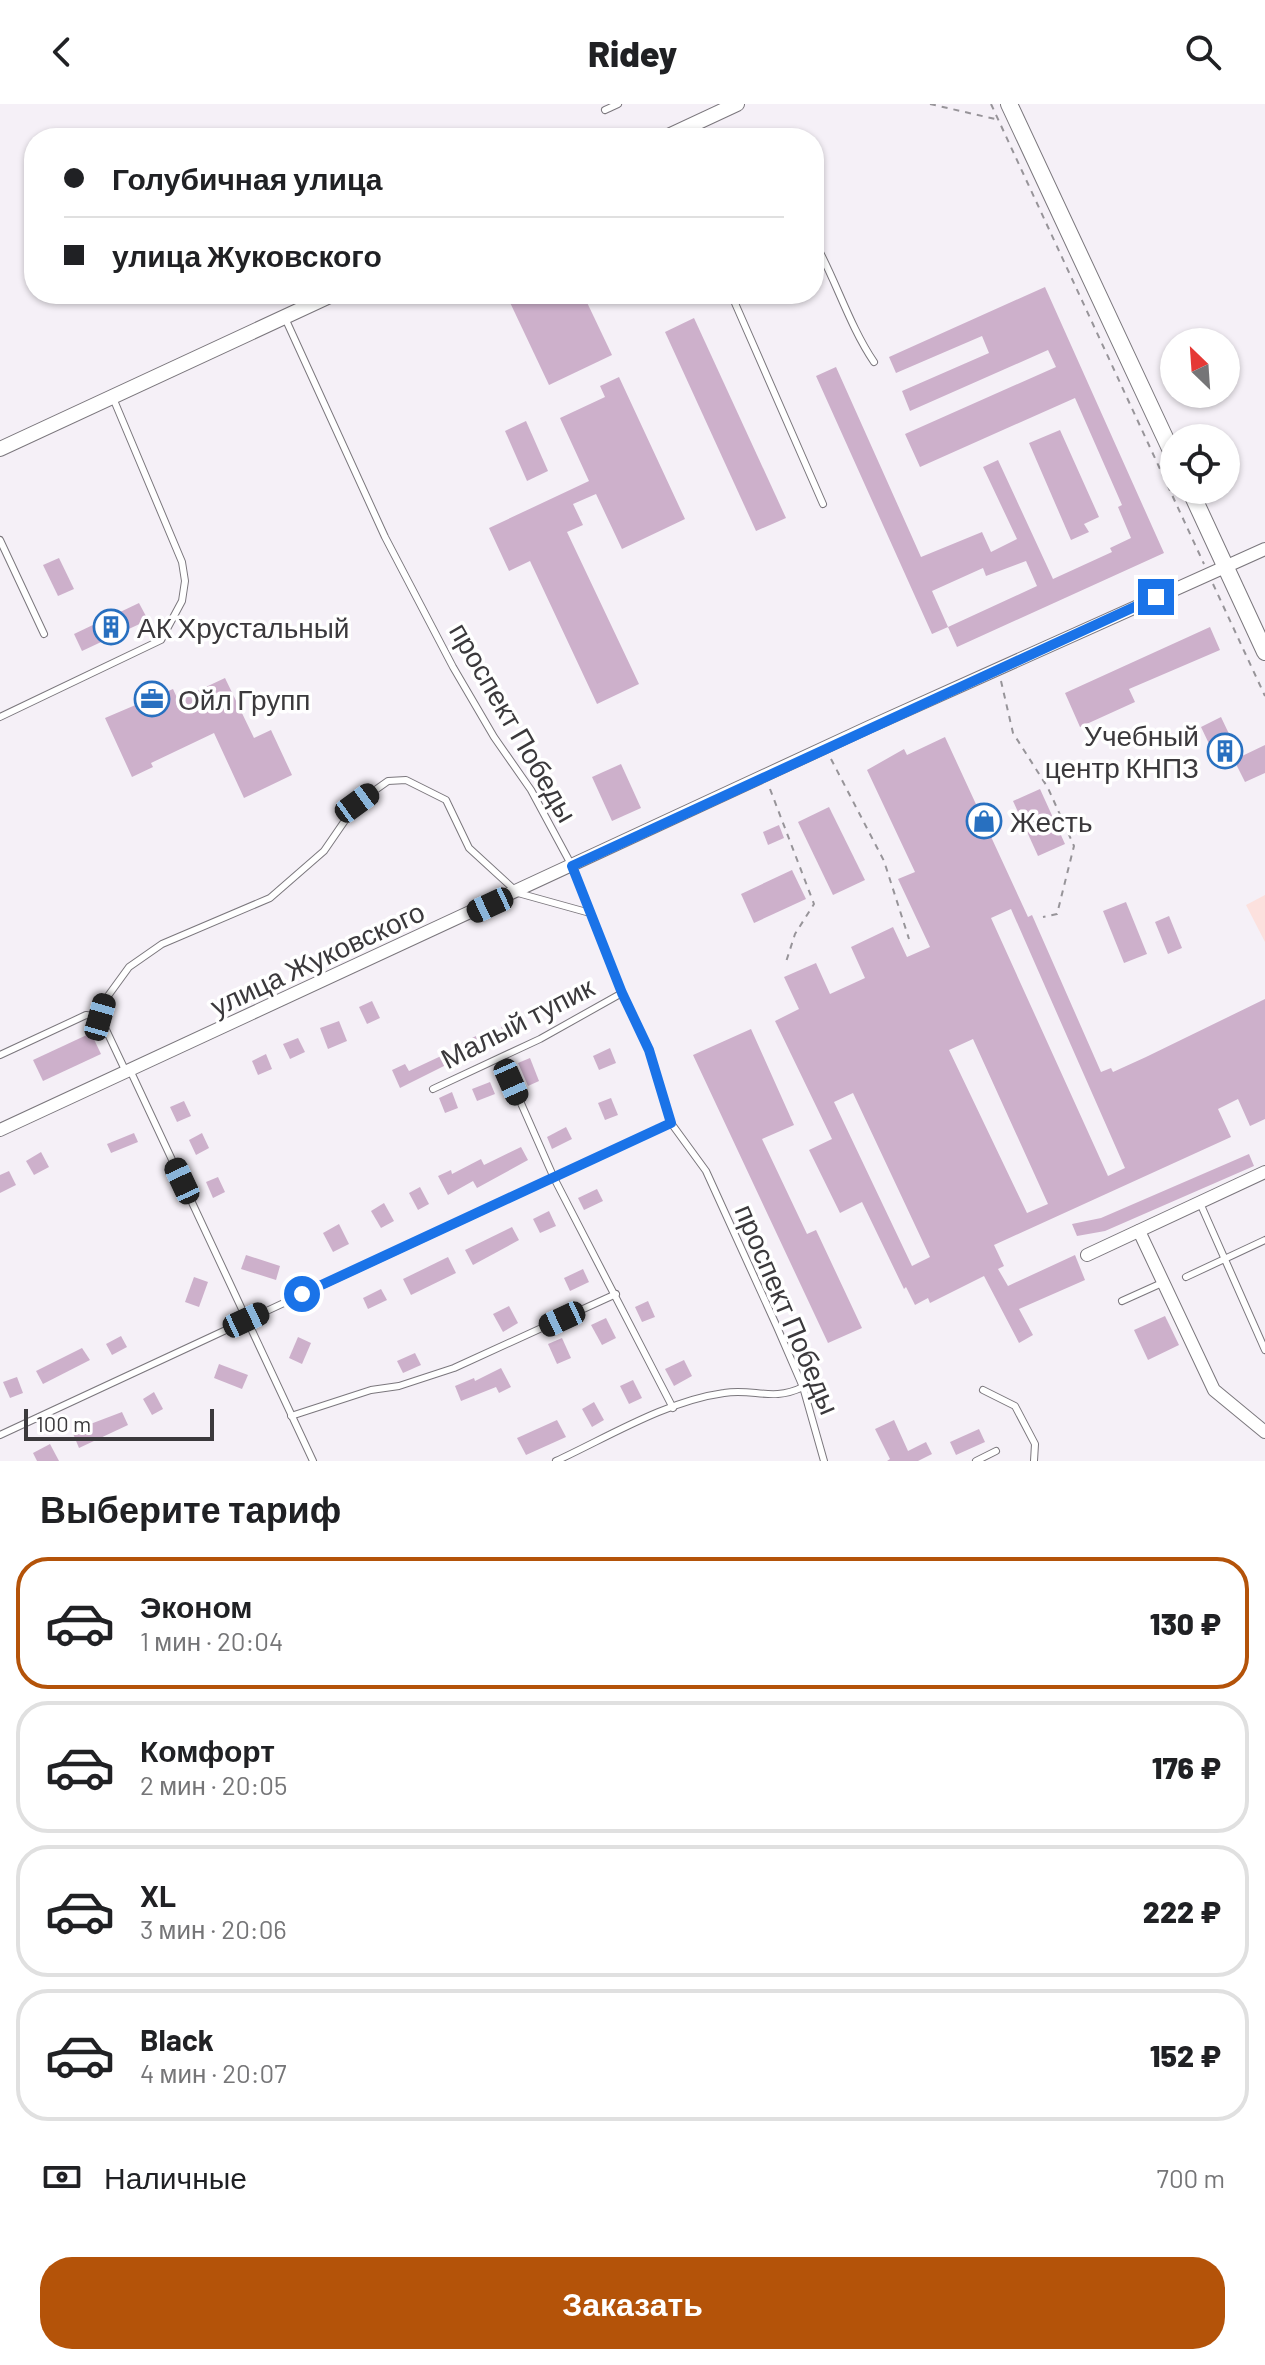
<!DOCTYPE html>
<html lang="ru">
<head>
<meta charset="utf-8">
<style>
  :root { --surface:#fff; --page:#f6f6f6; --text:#202124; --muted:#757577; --line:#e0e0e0; --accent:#b45309 }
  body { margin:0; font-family:Barlow,sans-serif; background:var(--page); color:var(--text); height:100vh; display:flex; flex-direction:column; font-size:30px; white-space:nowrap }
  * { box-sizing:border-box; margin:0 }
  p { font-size:26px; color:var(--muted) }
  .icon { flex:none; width:44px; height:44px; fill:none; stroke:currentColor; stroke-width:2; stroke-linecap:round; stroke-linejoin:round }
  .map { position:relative; height:1357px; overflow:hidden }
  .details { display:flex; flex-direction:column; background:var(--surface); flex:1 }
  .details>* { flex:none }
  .top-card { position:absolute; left:24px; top:24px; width:800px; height:176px; border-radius:32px; box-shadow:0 2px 6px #0004; display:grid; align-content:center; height:176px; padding:0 40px; background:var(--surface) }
  .needle { width:52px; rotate:335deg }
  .tools { position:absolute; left:1160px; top:224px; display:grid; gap:16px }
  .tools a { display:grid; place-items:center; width:80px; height:80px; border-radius:50%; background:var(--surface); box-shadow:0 2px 6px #0004; font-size:40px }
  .scale { position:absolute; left:24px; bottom:20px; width:190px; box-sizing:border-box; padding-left:8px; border:4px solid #3b393c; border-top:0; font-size:22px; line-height:28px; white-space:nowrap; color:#3b393c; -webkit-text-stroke:6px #fff; paint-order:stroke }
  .end { position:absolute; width:36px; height:36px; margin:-18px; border:10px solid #1a73e8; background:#fff; box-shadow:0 0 0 4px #fff }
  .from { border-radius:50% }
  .car { position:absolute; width:24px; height:48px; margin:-24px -12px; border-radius:10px; box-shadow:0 0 6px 2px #0007; background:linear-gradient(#222 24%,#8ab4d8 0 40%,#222 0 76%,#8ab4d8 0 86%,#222 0) }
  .top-card b { display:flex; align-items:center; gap:28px; height:76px; font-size:30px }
  .top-card b+b { border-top:2px solid var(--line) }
  .top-card i { width:20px; height:20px; background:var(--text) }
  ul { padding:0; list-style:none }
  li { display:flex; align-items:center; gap:24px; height:132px; margin:0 16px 12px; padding:0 24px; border:4px solid var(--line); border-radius:32px }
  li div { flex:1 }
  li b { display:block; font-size:30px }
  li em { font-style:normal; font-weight:800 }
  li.on { border-color:var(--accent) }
  li>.icon { width:72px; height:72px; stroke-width:1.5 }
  h2 { padding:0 40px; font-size:36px; line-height:96px }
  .pay { display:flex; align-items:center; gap:20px; height:88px; padding:0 40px; font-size:30px }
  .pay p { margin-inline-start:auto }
  .action { display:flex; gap:16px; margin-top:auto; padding:16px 40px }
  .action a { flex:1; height:92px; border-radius:32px; background:var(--accent); color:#fff; font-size:32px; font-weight:800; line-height:92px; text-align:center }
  header { display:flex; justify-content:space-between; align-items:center; height:104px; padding:0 40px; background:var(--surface); font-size:36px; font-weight:800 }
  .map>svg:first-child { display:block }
  .commercial { fill:#fce1de }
  .building { fill:#cdb0cb; fill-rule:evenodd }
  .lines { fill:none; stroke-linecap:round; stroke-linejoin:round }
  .service-casing { stroke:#7b777d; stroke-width:8 }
  .minor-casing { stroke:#7b777d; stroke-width:14 }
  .tertiary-casing { stroke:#7b777d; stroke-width:16 }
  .secondary-casing { stroke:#7b777d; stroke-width:18 }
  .path { stroke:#979499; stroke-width:2; stroke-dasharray:6 6; stroke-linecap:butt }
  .service { stroke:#fff; stroke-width:6 }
  .minor { stroke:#fff; stroke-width:12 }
  .tertiary { stroke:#fff; stroke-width:14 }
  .secondary { stroke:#fff; stroke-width:16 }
  .route { stroke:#1a73e8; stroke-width:10 }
  .labels { text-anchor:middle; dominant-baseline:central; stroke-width:7; stroke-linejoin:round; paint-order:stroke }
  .poi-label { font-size:28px; fill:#3b393c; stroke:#fff; text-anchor:start }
  .street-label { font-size:28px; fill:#3b393c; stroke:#fff }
</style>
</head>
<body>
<header><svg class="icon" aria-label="back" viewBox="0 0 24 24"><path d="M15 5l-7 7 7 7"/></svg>Ridey<svg class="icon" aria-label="search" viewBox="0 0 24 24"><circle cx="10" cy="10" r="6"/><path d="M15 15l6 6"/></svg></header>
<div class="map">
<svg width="1265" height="1357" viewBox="0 0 1265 1357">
  <rect width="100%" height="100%" fill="#f5f0f7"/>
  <!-- commercial -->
  <polygon class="commercial" points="1265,791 1265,838 1246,801"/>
  <!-- building -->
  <g class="building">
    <path d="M1045 183 1164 449 957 543 948 523 932 530 816 272 836 263 921 453 982 428 991 448 1017 435 983 363 998 356 1053 475 1112 448 1110 444 1131 434 1118 403 1122 401 1075 294 920 363 905 330 1056 263 1048 246 910 307 902 287 989 249 982 232 896 269 889 253ZM1026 457 1037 482 948 523 932 487 983 464 986 472Z"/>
    <polygon points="506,190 583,190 612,251 549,281"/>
    <polygon points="694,214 786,414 756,427 665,228"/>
    <polygon points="619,273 685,415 622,445 596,390 573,400 583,421 567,428 639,580 597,600 530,457 509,467 489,424 589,377 560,314 605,293 600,282"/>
    <polygon points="526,317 548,367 527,377 505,327"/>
    <polygon points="1060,326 1099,413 1084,420 1089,428 1071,436 1029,339"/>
    <polygon points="59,454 74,485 58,492 43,461"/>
    <polygon points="139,499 148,516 82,547 74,530"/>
    <polygon points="1210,523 1220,546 1129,585 1135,598 1080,623 1065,589"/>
    <polygon points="225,574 254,634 271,626 292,671 244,694 214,629 151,659 153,663 132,673 105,614 173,585 178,596"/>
    <polygon points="1221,613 1240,653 1265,641 1265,669 1245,678 1235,658 1221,665 1201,623"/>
    <path d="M945 633 1028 813 1032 811 1101 968 1111 964 1113 968 1146 953 1265 895V1015L1250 1022 1238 995 1218 1005 1231 1033 994 1141 1004 1162 998 1165 1008 1182 1075 1151 1085 1176 1019 1205 1033 1231 1019 1239 984 1172 930 1199 928 1194 915 1201 906 1183 904 1185 862 1098 840 1109 809 1046 832 1035 775 917 799 905 784 873 816 859 830 890 865 874 851 843 893 823 907 853 930 843 898 775 915 768 867 666 904 645 907 651ZM1011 805 1125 1064 1108 1072 991 814ZM973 935 1048 1100 1027 1109 949 946ZM853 989 930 1153 912 1162 834 998Z"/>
    <polygon points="621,660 641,704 612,717 592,673"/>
    <polygon points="1040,685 1065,740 1038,752 1013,697"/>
    <polygon points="829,703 865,776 833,791 798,718"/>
    <polygon points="779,721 784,734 768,741 763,728"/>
    <polygon points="792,766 806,795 754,819 741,790"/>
    <polygon points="1126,798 1147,850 1124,859 1103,807"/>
    <polygon points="1169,812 1182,844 1168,850 1155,818"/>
    <polygon points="372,897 380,914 367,920 359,903"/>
    <polygon points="521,913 526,925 506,935 501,923"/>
    <polygon points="339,917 347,937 328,945 320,924"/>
    <polygon points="751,925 794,1021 762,1035 807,1130 816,1126 862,1224 828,1239 693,951"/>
    <polygon points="91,929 101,950 43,977 33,956"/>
    <polygon points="476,932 481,943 465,951 460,940"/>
    <polygon points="298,934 305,948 290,955 283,940"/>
    <polygon points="610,944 616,959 599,966 593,952"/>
    <polygon points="266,950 272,965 258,971 252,957"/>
    <polygon points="441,952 446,961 400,984 392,966 405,960 409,967"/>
    <polygon points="530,954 539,977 528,982 518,959"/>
    <polygon points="490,978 495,990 477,997 472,985"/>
    <polygon points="452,988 458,1004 445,1009 439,994"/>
    <polygon points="611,994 618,1011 605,1016 598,999"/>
    <polygon points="184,997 191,1012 177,1018 170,1003"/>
    <polygon points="566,1023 572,1035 552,1045 547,1033"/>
    <polygon points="134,1029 138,1038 111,1049 107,1040"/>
    <polygon points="202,1029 209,1044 196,1051 189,1036"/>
    <polygon points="521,1043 528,1056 477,1084 473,1077 448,1091 438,1072 451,1066 452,1070 481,1055 484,1061"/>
    <polygon points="41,1048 49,1063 34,1071 26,1057"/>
    <polygon points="1249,1050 1254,1062 1105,1127 1077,1132 1072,1120 1101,1114"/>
    <polygon points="9,1067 16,1081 0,1089 0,1071"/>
    <polygon points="218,1073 225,1088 213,1094 206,1078"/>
    <polygon points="420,1083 429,1100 418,1106 409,1089"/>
    <polygon points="597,1085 603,1097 584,1106 578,1094"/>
    <polygon points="384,1099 394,1117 381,1124 371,1107"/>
    <polygon points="549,1107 556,1122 540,1129 533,1115"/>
    <polygon points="339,1120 349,1140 333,1148 323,1129"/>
    <polygon points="512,1123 519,1136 473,1161 465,1146"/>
    <polygon points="246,1151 280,1162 276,1176 241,1165"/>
    <polygon points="448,1153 456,1169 411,1191 403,1175"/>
    <polygon points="583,1165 589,1178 570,1187 564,1174"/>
    <polygon points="194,1173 208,1178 199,1203 185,1198"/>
    <polygon points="381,1185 387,1196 368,1205 363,1194"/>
    <polygon points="648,1197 655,1213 642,1218 635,1203"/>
    <polygon points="509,1202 518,1219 503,1228 493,1210"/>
    <polygon points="1165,1212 1179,1241 1148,1256 1134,1226"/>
    <polygon points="606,1214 616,1234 602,1241 591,1221"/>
    <polygon points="121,1232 127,1243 112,1251 106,1240"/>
    <polygon points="298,1233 311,1239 302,1260 289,1254"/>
    <polygon points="562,1234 571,1254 557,1260 548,1240"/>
    <polygon points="82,1244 90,1256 43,1280 36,1267"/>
    <polygon points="415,1249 421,1261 403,1269 397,1257"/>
    <polygon points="684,1256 692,1272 674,1282 665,1265"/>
    <polygon points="219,1260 248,1271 242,1285 214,1274"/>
    <polygon points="501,1264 511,1283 499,1289 496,1283 461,1297 455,1282 474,1274 475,1277"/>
    <polygon points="17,1273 23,1289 10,1294 3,1278"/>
    <polygon points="633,1276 642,1294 629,1300 620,1282"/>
    <polygon points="154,1288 163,1305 152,1311 143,1295"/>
    <polygon points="594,1298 604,1316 592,1323 582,1305"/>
    <polygon points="122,1308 128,1321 79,1344 72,1327"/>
    <polygon points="557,1316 566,1333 526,1351 517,1334"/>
    <polygon points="894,1316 908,1347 926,1338 932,1350 918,1357 887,1357 890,1355 875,1325"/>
    <polygon points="979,1325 985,1338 956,1351 950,1338"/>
    <polygon points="50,1340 59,1357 37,1357 33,1349"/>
  </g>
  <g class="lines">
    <!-- service casing -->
    <g class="service-casing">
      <g id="service">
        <polyline points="605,6 618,0"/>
        <path d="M814 137C836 176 849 221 874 258"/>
        <polyline points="731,190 823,400"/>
        <polyline points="285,214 385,433 453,563 494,633 531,686 572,762 622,889 649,946 671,1019 706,1067 777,1223 803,1283 824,1357"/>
        <polyline points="0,436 44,530"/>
        <polyline points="0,613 161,536 182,497 185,477 182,458 113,294"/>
        <polyline points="100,913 105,896 129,863 162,840 270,794 324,747 357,699 388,677 406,676 446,696 469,744 518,789 590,809"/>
        <polyline points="0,951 86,911 100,913 126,968"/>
        <polyline points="501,954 554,1074 673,1304"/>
        <polyline points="130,966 313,1357"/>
        <polyline points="433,985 540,935 622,889"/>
        <polyline points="1200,1099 1265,1246"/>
        <polyline points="1186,1173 1265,1136"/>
        <polyline points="1122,1197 1162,1179"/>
        <polyline points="983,1286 1015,1302 1035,1340 1034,1357"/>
        <polyline points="291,1312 371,1286 399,1282 454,1264 616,1190"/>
        <polyline points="0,1331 671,1019"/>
        <path d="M556 1357C608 1333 666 1297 724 1289 754 1284 772 1298 803 1283"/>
        <polyline points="976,1357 996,1347"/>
      </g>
    </g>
    <!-- minor casing -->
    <g class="minor-casing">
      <g id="minor">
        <polyline points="0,1026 869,623 1265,445"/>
        <polyline points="1139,1127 1214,1286 1265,1328"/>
        <polyline points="1087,1151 1265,1068"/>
      </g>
    </g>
    <!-- tertiary casing -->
    <g class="tertiary-casing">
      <g id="tertiary">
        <polyline points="664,34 737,0"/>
        <polyline points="0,345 334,190"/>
      </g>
    </g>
    <!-- secondary casing -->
    <g class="secondary-casing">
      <g id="secondary">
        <polyline points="1009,0 1174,353"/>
        <polyline points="1190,386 1265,548"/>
      </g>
    </g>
    <!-- path -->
    <g class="path">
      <polyline points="930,0 995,15"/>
      <polyline points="991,0 1204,460"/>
      <polyline points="1213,480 1265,592"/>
      <polyline points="1001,577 1013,629 1048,684 1074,742 1057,810 1043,813"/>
      <polyline points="831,655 884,757 909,835"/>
      <polyline points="770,685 814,800 795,830 786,858"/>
    </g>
    <!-- service -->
    <use href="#service" class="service"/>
    <!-- minor -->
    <use href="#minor" class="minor"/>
    <!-- tertiary -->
    <use href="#tertiary" class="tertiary"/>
    <!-- secondary -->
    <use href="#secondary" class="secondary"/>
  </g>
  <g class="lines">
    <!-- route -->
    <polyline class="route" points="302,1190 671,1019 649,946 622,889 572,762 1156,493"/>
  </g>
  <!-- icons -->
  <defs>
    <g id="building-ring" transform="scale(1.8)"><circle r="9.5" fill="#fff" stroke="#2870c0" stroke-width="1.5"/><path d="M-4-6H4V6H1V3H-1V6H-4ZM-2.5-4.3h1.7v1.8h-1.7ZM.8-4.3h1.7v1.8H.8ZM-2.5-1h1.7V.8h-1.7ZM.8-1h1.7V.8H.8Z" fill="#2870c0"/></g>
    <g id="office-ring" transform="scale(1.8)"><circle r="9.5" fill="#fff" stroke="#2870c0" stroke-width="1.5"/><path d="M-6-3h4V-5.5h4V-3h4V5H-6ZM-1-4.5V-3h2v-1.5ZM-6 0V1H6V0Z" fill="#2870c0"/></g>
    <g id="shop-ring" transform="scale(1.8)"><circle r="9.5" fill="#fff" stroke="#2870c0" stroke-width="1.5"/><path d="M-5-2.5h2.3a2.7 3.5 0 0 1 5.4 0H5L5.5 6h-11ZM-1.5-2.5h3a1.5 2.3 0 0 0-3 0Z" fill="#2870c0"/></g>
  </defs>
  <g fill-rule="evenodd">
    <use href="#building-ring" x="111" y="523"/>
    <use href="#office-ring" x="152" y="595"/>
    <use href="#building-ring" x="1225" y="647"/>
    <use href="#shop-ring" x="984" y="717"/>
  </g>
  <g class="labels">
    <!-- poi labels -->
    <g class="poi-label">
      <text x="137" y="523">АК Хрустальный</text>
      <text x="178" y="595">Ойл Групп</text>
      <text x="1199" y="631" text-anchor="end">Учебный<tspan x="1199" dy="32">центр КНПЗ</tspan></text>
      <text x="1010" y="717">Жесть</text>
    </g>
    <!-- street labels -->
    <g class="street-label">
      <text transform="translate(514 618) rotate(60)">проспект Победы</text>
      <text transform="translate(317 854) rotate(-25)">улица Жуковского</text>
      <text transform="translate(517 918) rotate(-27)">Малый тупик</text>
      <text transform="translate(788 1205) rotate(67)">проспект Победы</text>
    </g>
  </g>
</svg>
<div class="tools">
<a><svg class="needle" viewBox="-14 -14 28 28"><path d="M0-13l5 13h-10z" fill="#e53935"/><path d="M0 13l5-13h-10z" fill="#757577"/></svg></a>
<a><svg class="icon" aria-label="locate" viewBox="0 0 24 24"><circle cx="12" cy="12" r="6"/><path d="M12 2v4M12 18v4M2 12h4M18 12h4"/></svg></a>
</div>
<div class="scale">100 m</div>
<i class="end from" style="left:302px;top:1190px"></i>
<i class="end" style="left:1156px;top:493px"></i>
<i class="car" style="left:357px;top:699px;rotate:54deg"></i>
<i class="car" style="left:490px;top:801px;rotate:245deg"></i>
<i class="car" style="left:100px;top:913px;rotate:16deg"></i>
<i class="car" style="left:511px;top:978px;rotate:156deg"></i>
<i class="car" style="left:182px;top:1077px;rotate:335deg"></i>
<i class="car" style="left:562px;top:1215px;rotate:245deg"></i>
<i class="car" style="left:246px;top:1216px;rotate:65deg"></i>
<div class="top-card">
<b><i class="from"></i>Голубичная улица</b>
<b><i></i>улица Жуковского</b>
</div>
</div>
<section class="details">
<h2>Выберите тариф</h2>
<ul>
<li class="on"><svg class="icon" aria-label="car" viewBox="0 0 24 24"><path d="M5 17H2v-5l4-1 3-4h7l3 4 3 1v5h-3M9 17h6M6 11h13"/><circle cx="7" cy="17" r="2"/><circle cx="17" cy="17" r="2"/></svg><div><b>Эконом</b><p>1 мин · 20:04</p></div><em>130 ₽</em></li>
<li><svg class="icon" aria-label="car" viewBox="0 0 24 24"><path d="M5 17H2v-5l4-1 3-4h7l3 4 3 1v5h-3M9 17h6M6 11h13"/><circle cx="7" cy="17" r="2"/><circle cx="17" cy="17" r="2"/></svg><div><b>Комфорт</b><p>2 мин · 20:05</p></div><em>176 ₽</em></li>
<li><svg class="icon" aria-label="car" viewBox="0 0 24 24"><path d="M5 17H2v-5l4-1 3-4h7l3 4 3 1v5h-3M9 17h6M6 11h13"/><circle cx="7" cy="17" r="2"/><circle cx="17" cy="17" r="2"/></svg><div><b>XL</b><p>3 мин · 20:06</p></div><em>222 ₽</em></li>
<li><svg class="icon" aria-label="car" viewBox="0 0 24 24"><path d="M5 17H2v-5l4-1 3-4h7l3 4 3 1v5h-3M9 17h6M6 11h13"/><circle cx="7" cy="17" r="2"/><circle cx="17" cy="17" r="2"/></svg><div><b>Black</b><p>4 мин · 20:07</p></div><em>152 ₽</em></li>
</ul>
<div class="pay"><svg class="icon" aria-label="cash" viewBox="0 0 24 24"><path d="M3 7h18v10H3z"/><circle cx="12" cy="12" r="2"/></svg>Наличные<p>700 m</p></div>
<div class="action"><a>Заказать</a></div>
</section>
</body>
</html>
